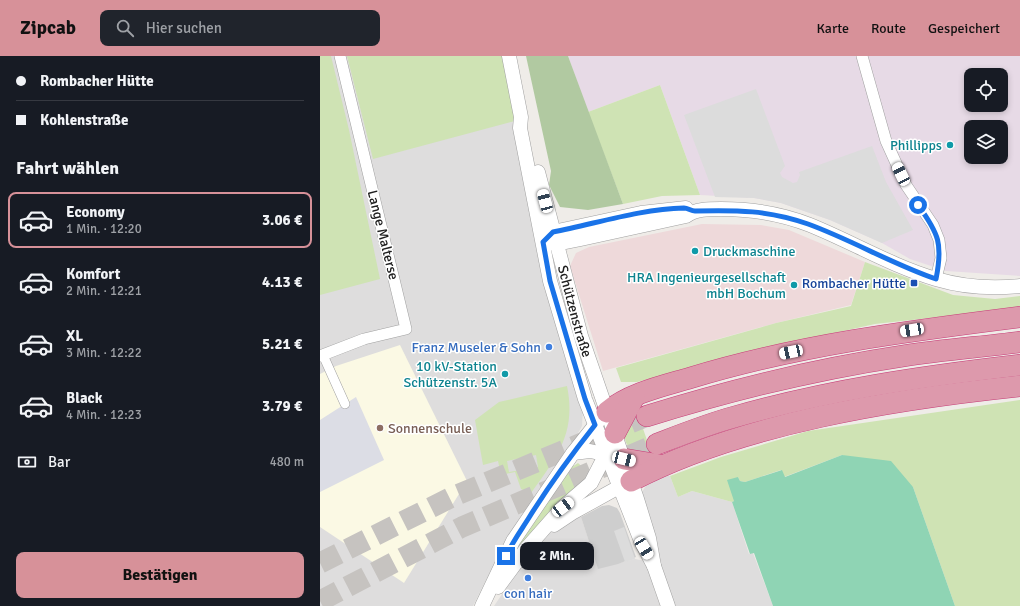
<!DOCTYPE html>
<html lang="de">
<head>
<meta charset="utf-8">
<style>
  :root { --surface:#171b24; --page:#20242c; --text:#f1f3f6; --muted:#9ea1a6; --line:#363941; --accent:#d79199 }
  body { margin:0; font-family:Signika,sans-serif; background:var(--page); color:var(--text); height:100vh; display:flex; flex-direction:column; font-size:15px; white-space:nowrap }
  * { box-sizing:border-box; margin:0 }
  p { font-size:13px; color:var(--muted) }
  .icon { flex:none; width:22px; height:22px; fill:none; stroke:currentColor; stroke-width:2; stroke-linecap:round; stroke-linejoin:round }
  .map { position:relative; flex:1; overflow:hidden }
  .details { display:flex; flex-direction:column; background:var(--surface); width:320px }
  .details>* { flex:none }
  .hud { display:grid; align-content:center; height:88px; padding:0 16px; background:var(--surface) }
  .buttons { position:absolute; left:644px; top:12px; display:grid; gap:8px }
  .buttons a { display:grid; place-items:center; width:44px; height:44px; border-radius:8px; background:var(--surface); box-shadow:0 2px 6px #0003; font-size:20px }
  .end { position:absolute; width:18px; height:18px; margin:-9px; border:5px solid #1a73e8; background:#fff; box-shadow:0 0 0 2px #fff }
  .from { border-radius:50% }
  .bubble { position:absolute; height:28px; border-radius:8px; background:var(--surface); box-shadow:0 2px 6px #0003; font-size:13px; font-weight:700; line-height:28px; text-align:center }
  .car { position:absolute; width:12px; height:24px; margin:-12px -6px; border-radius:5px; box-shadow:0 0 3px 1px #0007; background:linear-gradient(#fff 24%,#345 0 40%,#fff 0 76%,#345 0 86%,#fff 0) }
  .hud b { display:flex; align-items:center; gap:14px; height:38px; font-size:15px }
  .hud b+b { border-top:1px solid var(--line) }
  .hud i { width:10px; height:10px; background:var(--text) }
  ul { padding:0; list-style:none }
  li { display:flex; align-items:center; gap:12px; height:56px; margin:0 8px 6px; padding:0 8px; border:2px solid transparent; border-radius:8px }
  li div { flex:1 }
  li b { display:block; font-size:15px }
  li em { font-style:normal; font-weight:700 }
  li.on { border-color:var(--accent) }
  li>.icon { width:36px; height:36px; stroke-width:1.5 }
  h2 { padding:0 16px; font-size:18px; line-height:48px }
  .pay { display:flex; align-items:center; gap:10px; height:44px; padding:0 16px; font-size:15px }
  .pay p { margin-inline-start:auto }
  .button { display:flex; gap:8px; margin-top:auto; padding:8px 16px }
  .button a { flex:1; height:46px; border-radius:8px; background:var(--accent); color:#111; font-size:16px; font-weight:700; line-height:46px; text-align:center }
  header { display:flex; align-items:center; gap:24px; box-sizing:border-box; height:56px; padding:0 20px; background:var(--accent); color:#111 }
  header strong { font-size:19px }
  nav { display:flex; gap:22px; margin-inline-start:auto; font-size:14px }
  .search { width:280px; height:36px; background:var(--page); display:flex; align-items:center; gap:10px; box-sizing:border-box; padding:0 14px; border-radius:8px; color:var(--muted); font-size:15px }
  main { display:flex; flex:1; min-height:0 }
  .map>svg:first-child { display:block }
  .residential { fill:#dedddd }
  .commercial { fill:#eed9da }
  .industrial { fill:#e7dae6; fill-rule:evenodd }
  .education { fill:#fbf9e4 }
  .religious { fill:#cecece }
  .grass { fill:#cfe3b4 }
  .forest { fill:#b1c9a1 }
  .pitch { fill:#8fd4b4 }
  .parking { fill:#dcdcdc }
  .plaza { fill:#dcdde5 }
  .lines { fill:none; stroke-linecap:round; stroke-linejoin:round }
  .motorway-tunnel { stroke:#c6c3c0; stroke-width:21; stroke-dasharray:21 10; stroke-linecap:butt }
  .pedestrian-casing { stroke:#a1a1a1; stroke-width:10 }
  .minor-casing { stroke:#a1a1a1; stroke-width:12 }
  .tertiary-casing { stroke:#a1a1a1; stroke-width:15 }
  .motorway-casing { stroke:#c63c77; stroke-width:22 }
  .pedestrian { stroke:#fff; stroke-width:9 }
  .minor { stroke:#fff; stroke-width:11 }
  .tertiary { stroke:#fff; stroke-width:14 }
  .motorway { stroke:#dd99ac; stroke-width:21 }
  .route { stroke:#1a73e8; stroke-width:5 }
  .culture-dot { fill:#0f9aa8; stroke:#fff; stroke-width:1.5 }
  .transit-dot { fill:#1a4fb4; stroke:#fff; stroke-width:1.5 }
  .shop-dot { fill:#3f7fe0; stroke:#fff; stroke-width:1.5 }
  .education-dot { fill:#8d6e63; stroke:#fff; stroke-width:1.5 }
  .labels { text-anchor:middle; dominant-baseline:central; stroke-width:3; stroke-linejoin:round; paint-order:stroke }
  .culture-label { font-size:14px; fill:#0d838f; stroke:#fff; text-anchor:end }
  .street-label { font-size:14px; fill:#202020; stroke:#fff }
  .transit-label { font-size:14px; fill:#164399; stroke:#fff; text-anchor:end }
  .shop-label { font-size:14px; fill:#366cbe; stroke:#fff; text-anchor:end }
  .education-label { font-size:14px; fill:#785e54; stroke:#fff; text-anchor:start }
</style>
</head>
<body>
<header>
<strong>Zipcab</strong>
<div class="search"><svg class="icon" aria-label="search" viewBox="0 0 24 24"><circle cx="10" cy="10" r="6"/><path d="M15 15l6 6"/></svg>Hier suchen</div>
<nav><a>Karte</a><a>Route</a><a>Gespeichert</a></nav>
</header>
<main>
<section class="details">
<div class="hud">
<b><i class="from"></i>Rombacher Hütte</b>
<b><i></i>Kohlenstraße</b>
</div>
<h2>Fahrt wählen</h2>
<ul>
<li class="on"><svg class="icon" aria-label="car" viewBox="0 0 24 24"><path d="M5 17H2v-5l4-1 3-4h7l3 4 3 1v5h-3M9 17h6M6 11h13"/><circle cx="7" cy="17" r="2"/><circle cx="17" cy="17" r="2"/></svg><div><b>Economy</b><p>1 Min. · 12:20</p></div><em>3.06 €</em></li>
<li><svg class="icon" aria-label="car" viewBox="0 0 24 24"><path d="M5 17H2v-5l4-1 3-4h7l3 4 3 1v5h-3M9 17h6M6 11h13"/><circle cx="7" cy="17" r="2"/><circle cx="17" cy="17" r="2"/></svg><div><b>Komfort</b><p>2 Min. · 12:21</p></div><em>4.13 €</em></li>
<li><svg class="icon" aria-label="car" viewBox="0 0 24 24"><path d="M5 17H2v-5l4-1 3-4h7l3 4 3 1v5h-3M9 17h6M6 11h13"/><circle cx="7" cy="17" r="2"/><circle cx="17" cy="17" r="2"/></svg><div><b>XL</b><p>3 Min. · 12:22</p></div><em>5.21 €</em></li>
<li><svg class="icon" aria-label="car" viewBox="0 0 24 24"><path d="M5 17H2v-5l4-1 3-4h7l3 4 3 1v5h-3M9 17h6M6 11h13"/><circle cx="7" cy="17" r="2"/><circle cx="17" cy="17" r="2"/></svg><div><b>Black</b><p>4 Min. · 12:23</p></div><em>3.79 €</em></li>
</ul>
<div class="pay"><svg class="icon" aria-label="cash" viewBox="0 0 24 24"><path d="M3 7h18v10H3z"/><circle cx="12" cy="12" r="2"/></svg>Bar<p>480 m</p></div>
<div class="button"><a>Bestätigen</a></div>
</section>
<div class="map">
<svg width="700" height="550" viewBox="0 0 700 550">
  <rect width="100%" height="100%" fill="#efece8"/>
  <!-- residential -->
  <g class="residential">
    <polygon points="0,0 183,0 263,352 262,370 252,388 184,488 153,550 0,550"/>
    <polygon points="346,418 350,420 358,441 372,435 412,446 429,498 433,497 453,550 355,550 322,450 322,436 329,425"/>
    <polygon points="256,458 261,461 278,512 315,503 325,505 340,550 174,550 202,509 226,480"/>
  </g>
  <!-- commercial -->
  <polygon class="commercial" points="382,168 441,169 469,174 545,206 531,249 456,267 283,315 250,210 256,197 269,191"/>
  <!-- industrial -->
  <path class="industrial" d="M248 0H700V220L626 215 590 203 562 187 510 164 461 147 434 142 380 139 340 29 268 56ZM651 19H681V49H651ZM651 71H681V101H651Z"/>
  <!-- education -->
  <polygon class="education" points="80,289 147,425 84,527 0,471 0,318 16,310"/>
  <!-- religious -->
  <polygon class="religious" points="289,449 297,452 300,457 316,501 298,508 278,513 261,461 282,450"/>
  <!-- grass -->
  <g class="grass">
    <polygon points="0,0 11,0 29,74 60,223 0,239"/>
    <polygon points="27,0 183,0 195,65 53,103"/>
    <polygon points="340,29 380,139 342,140 303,148 268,56"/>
    <polygon points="545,206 633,239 675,243 700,240 700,252 555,268 479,285 317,326 301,326 296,312 456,267 531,250"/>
    <path d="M247 330C257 379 235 403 209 440L208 436 201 433 195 416 181 419 178 405 163 409 155 364 179 346Z"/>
    <polygon points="700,344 700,550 635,550 593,431 522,399 464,421 461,414 425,426 420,425 418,421 414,445 412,446 372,435 358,441 350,420 401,401 488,375"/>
    <path d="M316 352 333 402C297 391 301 383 316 352Z"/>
    <polygon points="258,407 272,420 226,460 200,490 199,488 252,411"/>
  </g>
  <!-- forest -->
  <polygon class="forest" points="206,0 248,0 303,148 268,154 240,151 229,129 231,115"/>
  <!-- pitch -->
  <polygon class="pitch" points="522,399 571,405 593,431 635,550 453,550 434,497 430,498 412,446 414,445 407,424 418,421 420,425 425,426 462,414 465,421"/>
  <!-- parking -->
  <g class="parking">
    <polygon points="436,33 465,110 460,117 462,121 473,127 477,126 480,119 479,116 552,90 566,126 593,174 562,187 510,164 461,147 434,142 395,141 364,59"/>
    <polygon points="216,399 218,411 189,416 187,405"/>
    <polygon points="304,471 315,503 305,506 294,475"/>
  </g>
  <!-- plaza -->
  <polygon class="plaza" points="36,341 64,404 0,436 0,364"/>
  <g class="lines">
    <!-- motorway-tunnel -->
    <g class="motorway-tunnel">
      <polyline points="0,507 132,441 327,360"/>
      <polyline points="0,545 142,471 337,388"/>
    </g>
    <!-- pedestrian casing -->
    <g class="pedestrian-casing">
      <polyline id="pedestrian" points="3,299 25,348"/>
    </g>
    <!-- minor casing -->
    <g class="minor-casing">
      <g id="minor">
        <polyline points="542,0 566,85 586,129 613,169 619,184 621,202 616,223"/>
        <polyline points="0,300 44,283 86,273 20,0"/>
      </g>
    </g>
    <!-- tertiary casing -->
    <g class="tertiary-casing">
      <g id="tertiary">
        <polyline points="189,0 201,61 200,72 230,225 265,343 321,485 334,510"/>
        <path id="s1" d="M218 116 261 280 317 443 329 482 334 510 348 550"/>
        <polyline points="226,183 233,176 321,157 366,152"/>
        <path d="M227 186 236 188 261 183 366 160C376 153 388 153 401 153 430 153 462 158 490 169 532 186 572 210 616 223 643 231 671 233 700 230"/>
        <polyline points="253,397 270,395 294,400"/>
        <polyline points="234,469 252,457 308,426"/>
        <polyline points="178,531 206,493 243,451 271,427 289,392"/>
        <polyline points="162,550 193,485 253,397 280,363"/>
      </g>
    </g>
    <!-- motorway casing -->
    <g class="motorway-casing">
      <g id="motorway">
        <path d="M287 356C310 337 343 330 370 322 478 289 589 275 700 261"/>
        <path d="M327 360C411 334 496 313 583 300 621 294 661 291 700 286"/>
        <polyline points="295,377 314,341"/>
        <path d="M337 388C363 378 388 368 414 361 508 334 604 320 700 309"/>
        <polyline points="304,403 340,409"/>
        <path d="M311 425C422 367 576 343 700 330"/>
      </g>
    </g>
    <!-- pedestrian -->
    <use href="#pedestrian" class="pedestrian"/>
    <!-- minor -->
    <use href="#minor" class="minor"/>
    <!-- tertiary -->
    <use href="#tertiary" class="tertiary"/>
    <!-- motorway -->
    <use href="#motorway" class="motorway"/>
  </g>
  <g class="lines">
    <!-- route -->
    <path class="route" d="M186 500C193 485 202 473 210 460 230 428 252 398 275 369L265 343 230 225 223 186 233 176C275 168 320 153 364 152 368 152 371 155 375 155 417 154 448 154 488 168 532 184 572 208 616 223 623 188 619 178 598 149"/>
  </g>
  <!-- markers -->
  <g class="culture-dot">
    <circle cx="630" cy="89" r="4"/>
    <circle cx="375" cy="195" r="4"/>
    <circle cx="474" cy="229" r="4"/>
    <circle cx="185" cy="318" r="4"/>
  </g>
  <rect class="transit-dot" x="590" y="223" width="8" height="8" rx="2"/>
  <g class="shop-dot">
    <circle cx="229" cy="291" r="4"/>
    <circle cx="208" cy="522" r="4"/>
  </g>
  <circle class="education-dot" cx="60" cy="372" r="4"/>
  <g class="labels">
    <!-- culture labels -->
    <g class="culture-label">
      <text x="622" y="89">Phillipps</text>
      <text x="383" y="195" text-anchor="start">Druckmaschine</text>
      <text x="466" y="221">HRA Ingenieurgesellschaft<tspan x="466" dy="16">mbH Bochum</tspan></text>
      <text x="177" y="310">10 kV-Station<tspan x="177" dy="16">Schützenstr. 5A</tspan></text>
    </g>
    <!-- street labels -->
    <g class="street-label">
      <text transform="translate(63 179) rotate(76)">Lange Malterse</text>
      <text stroke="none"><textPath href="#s1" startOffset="144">Schützenstraße</textPath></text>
    </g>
    <!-- transit labels -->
    <g class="transit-label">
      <text x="586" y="227">Rombacher Hütte</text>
    </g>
    <!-- shop labels -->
    <g class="shop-label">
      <text x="221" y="291">Franz Museler &amp; Sohn</text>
      <text x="208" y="537" text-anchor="middle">con hair</text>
    </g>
    <!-- education labels -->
    <g class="education-label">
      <text x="68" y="372">Sonnenschule</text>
    </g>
  </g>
</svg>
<div class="buttons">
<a><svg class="icon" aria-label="locate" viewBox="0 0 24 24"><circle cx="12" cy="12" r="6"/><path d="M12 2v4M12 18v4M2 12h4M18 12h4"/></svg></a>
<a><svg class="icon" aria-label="layers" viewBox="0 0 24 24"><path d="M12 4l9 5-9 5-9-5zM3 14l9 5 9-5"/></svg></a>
</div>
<i class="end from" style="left:598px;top:149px"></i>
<i class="end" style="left:186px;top:500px"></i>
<div class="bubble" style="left:200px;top:486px;width:74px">2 Min.</div>
<i class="car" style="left:581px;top:118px;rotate:334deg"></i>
<i class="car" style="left:225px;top:145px;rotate:345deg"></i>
<i class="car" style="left:592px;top:274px;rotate:261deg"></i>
<i class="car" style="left:471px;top:296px;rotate:258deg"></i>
<i class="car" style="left:304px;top:403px;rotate:104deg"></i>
<i class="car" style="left:243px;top:451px;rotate:53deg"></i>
<i class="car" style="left:324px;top:492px;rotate:149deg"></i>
</div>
</main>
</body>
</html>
